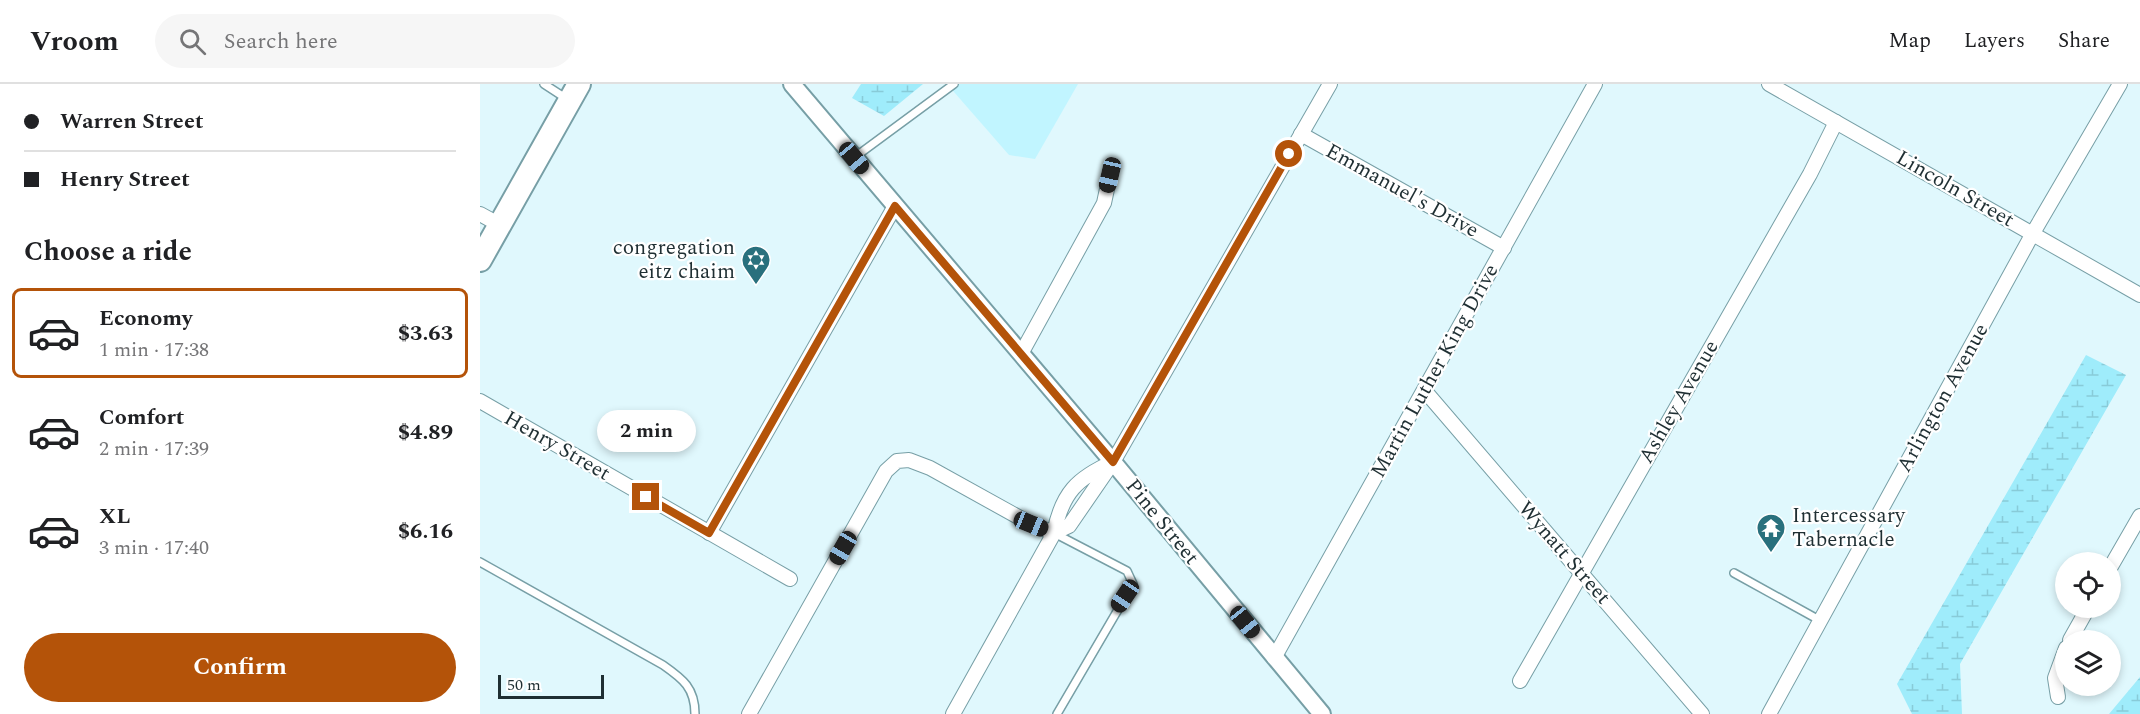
<!DOCTYPE html>
<html lang="en">
<head>
<meta charset="utf-8">
<style>
  :root { --surface:#fff; --page:#f6f6f6; --text:#202124; --muted:#757577; --line:#e0e0e0; --accent:#b45309 }
  body { margin:0; font-family:Spectral,serif; background:var(--page); color:var(--text); height:100vh; display:flex; flex-direction:column; font-size:22px; white-space:nowrap }
  * { box-sizing:border-box; margin:0 }
  p { font-size:20px; color:var(--muted) }
  .icon { flex:none; width:33px; height:33px; fill:none; stroke:currentColor; stroke-width:2; stroke-linecap:round; stroke-linejoin:round }
  .map { position:relative; flex:1; overflow:hidden }
  .side { display:flex; flex-direction:column; background:var(--surface); width:480px }
  .side>* { flex:none }
  .hud { display:grid; align-content:center; height:132px; padding:0 24px; background:var(--surface) }
  .tools { position:absolute; left:1575px; top:468px; display:grid; gap:12px }
  .tools a { display:grid; place-items:center; width:66px; height:66px; border-radius:50%; background:var(--surface); box-shadow:0 3px 9px #0003; font-size:30px }
  .scale { position:absolute; left:18px; bottom:15px; width:106px; box-sizing:border-box; padding-left:6px; border:3px solid #1f2f33; border-top:0; font-size:16px; line-height:21px; white-space:nowrap; color:#1f2f33; -webkit-text-stroke:4px #fff; paint-order:stroke }
  .end { position:absolute; width:27px; height:27px; margin:-14px; border:8px solid #b45309; background:#fff; box-shadow:0 0 0 3px #fff }
  .from { border-radius:50% }
  .bubble { position:absolute; height:42px; border-radius:21px; background:var(--surface); box-shadow:0 3px 9px #0003; font-size:20px; font-weight:700; line-height:42px; text-align:center }
  .car { position:absolute; width:18px; height:36px; margin:-18px -9px; border-radius:8px; box-shadow:0 0 4px 2px #0007; background:linear-gradient(#222 24%,#8ab4d8 0 40%,#222 0 76%,#8ab4d8 0 86%,#222 0) }
  .hud b { display:flex; align-items:center; gap:21px; height:57px; font-size:22px }
  .hud b+b { border-top:2px solid var(--line) }
  .hud i { width:15px; height:15px; background:var(--text) }
  ul { padding:0; list-style:none }
  li { display:flex; align-items:center; gap:18px; height:90px; margin:0 12px 9px; padding:0 12px; border:3px solid transparent; border-radius:9px }
  li div { flex:1 }
  li b { display:block; font-size:22px }
  li em { font-style:normal; font-weight:700 }
  li.selected { border-color:var(--accent) }
  li>.icon { width:54px; height:54px; stroke-width:1.5 }
  h2 { padding:0 24px; font-size:27px; line-height:72px }
  .action { display:flex; gap:12px; margin-top:auto; padding:12px 24px }
  .action a { flex:1; height:69px; border-radius:36px; background:var(--accent); color:#fff; font-size:24px; font-weight:700; line-height:69px; text-align:center }
  header { display:flex; align-items:center; gap:36px; box-sizing:border-box; height:84px; padding:0 30px; background:var(--surface); border-bottom:2px solid var(--line) }
  header strong { font-size:28px }
  nav { display:flex; gap:33px; margin-inline-start:auto; font-size:21px }
  .search { width:420px; height:54px; background:var(--page); display:flex; align-items:center; gap:15px; box-sizing:border-box; padding:0 21px; border-radius:33px; color:var(--muted); font-size:22px }
  main { display:flex; flex:1; min-height:0 }
  .map>svg:first-child { display:block }
  .built { fill:#c1f5ff }
  .wetland { fill:url(#wetland-marsh) }
  .lines { fill:none; stroke-linecap:round; stroke-linejoin:round }
  .service-casing { stroke:#779fa6; stroke-width:10 }
  .minor-casing { stroke:#779fa6; stroke-width:16 }
  .tertiary-casing { stroke:#779fa6; stroke-width:20 }
  .trunk-casing { stroke:#779fa6; stroke-width:26 }
  .service { stroke:#fff; stroke-width:7 }
  .minor { stroke:#fff; stroke-width:14 }
  .tertiary { stroke:#fff; stroke-width:16 }
  .trunk { stroke:#fff; stroke-width:22 }
  .route { stroke:#b45309; stroke-width:8 }
  .labels { text-anchor:middle; dominant-baseline:central; stroke-width:4.5; stroke-linejoin:round; paint-order:stroke }
  .street-label { font-size:21px; fill:#1f2f33; stroke:#fff }
  .poi-label { font-size:21px; fill:#1f2f33; stroke:#fff; text-anchor:end }
</style>
</head>
<body>
<header>
<strong>Vroom</strong>
<div class="search"><svg class="icon" aria-label="search" viewBox="0 0 24 24"><circle cx="10" cy="10" r="6"/><path d="M15 15l6 6"/></svg>Search here</div>
<nav><a>Map</a><a>Layers</a><a>Share</a></nav>
</header>
<main>
<section class="side">
<div class="hud">
<b><i class="from"></i>Warren Street</b>
<b><i></i>Henry Street</b>
</div>
<h2>Choose a ride</h2>
<ul>
<li class="selected"><svg class="icon" aria-label="car" viewBox="0 0 24 24"><path d="M5 17H2v-5l4-1 3-4h7l3 4 3 1v5h-3M9 17h6M6 11h13"/><circle cx="7" cy="17" r="2"/><circle cx="17" cy="17" r="2"/></svg><div><b>Economy</b><p>1 min · 17:38</p></div><em>$3.63</em></li>
<li><svg class="icon" aria-label="car" viewBox="0 0 24 24"><path d="M5 17H2v-5l4-1 3-4h7l3 4 3 1v5h-3M9 17h6M6 11h13"/><circle cx="7" cy="17" r="2"/><circle cx="17" cy="17" r="2"/></svg><div><b>Comfort</b><p>2 min · 17:39</p></div><em>$4.89</em></li>
<li><svg class="icon" aria-label="car" viewBox="0 0 24 24"><path d="M5 17H2v-5l4-1 3-4h7l3 4 3 1v5h-3M9 17h6M6 11h13"/><circle cx="7" cy="17" r="2"/><circle cx="17" cy="17" r="2"/></svg><div><b>XL</b><p>3 min · 17:40</p></div><em>$6.16</em></li>
</ul>
<div class="action"><a>Confirm</a></div>
</section>
<div class="map">
<svg width="1660" height="630" viewBox="0 0 1660 630">
  <defs>
    <pattern id="wetland-marsh" width="20" height="14" patternUnits="userSpaceOnUse" patternTransform="scale(1.5)"><rect width="20" height="14" fill="#9fecfb"/><path d="M1 5h8M5 5V1M11 12h8M15 12V8" fill="none" stroke="#88cbd8"/></pattern>
  </defs>
  <rect width="100%" height="100%" fill="#e0f8fd"/>
  <!-- built -->
  <polygon class="built" points="467,0 598,0 555,75 529,71"/>
  <!-- wetland -->
  <g class="wetland">
    <polygon points="381,0 443,0 404,32 372,14"/>
    <polygon points="1606,271 1646,291 1480,580 1482,630 1432,630 1417,600"/>
    <polygon points="1660,593 1660,630 1627,630 1629,630"/>
  </g>
  <g class="lines">
    <!-- service casing -->
    <g class="service-casing">
      <g id="service">
        <polyline points="64,0 87,15"/>
        <polyline points="375,73 474,0"/>
        <polyline points="574,449 647,487 653,500 577,630"/>
        <path d="M0 478 183 581C203 595 215 604 215 630"/>
        <polyline points="1254,489 1341,537"/>
      </g>
    </g>
    <!-- minor casing -->
    <g class="minor-casing">
      <g id="minor">
        <polyline points="1289,0 1660,211"/>
        <polyline points="821,50 1024,164"/>
        <polyline points="0,130 20,141"/>
        <polyline points="541,270 624,119 630,91"/>
        <polyline points="945,307 1222,630"/>
        <polyline points="0,317 310,495"/>
        <polyline points="633,378 850,0"/>
        <polyline points="229,449 415,122"/>
        <polyline points="1630,484 1660,432"/>
        <polyline points="1590,556 1608,524"/>
        <polyline points="794,574 1115,0"/>
        <polyline points="1040,597 1330,90 1356,38"/>
        <polyline points="1578,613 1575,594 1586,564"/>
        <path d="M269 630 406 387 417 377 429 376 450 384 551 440 574 449 589 442 633 378C597 394 582 409 574 449L473 630"/>
        <polyline points="1289,630 1553,149 1640,0"/>
      </g>
    </g>
    <!-- tertiary casing -->
    <g class="tertiary-casing">
      <polyline id="tertiary" points="312,0 633,378 842,630"/>
    </g>
    <!-- trunk casing -->
    <g class="trunk-casing">
      <polyline id="trunk" points="0,176 99,0"/>
    </g>
    <!-- service -->
    <use href="#service" class="service"/>
    <!-- minor -->
    <use href="#minor" class="minor"/>
    <!-- tertiary -->
    <use href="#tertiary" class="tertiary"/>
    <!-- trunk -->
    <use href="#trunk" class="trunk"/>
  </g>
  <g class="lines">
    <!-- route -->
    <polyline class="route" points="166,413 229,449 415,122 633,378 809,70"/>
  </g>
  <!-- icons -->
  <defs>
    <g id="synagogue-pin" transform="scale(1.5)"><path d="M0 17L-7.5 6A9.5 9.5 0 1 1 7.5 6Z" fill="#29707d" stroke="#fff"/><path d="M0-6.5L5.6 3.2H-5.6ZM0 6.5L5.6-3.2H-5.6Z" fill="#fff"/></g>
    <g id="temple-pin" transform="scale(1.5)"><path d="M0 17L-7.5 6A9.5 9.5 0 1 1 7.5 6Z" fill="#29707d" stroke="#fff"/><path d="M0-6L5-2H3V0L6.5 2.5H4V6H1.5V3h-3V6H-4V2.5H-6.5L-3 0V-2H-5Z" fill="#fff"/></g>
  </defs>
  <g fill-rule="evenodd">
    <use href="#synagogue-pin" x="276" y="176"/>
    <use href="#temple-pin" x="1291" y="444"/>
  </g>
  <g class="labels">
    <!-- street labels -->
    <g class="street-label">
      <text transform="translate(1475 105) rotate(30)">Lincoln Street</text>
      <text transform="translate(922 107) rotate(29)">Emmanuel's Drive</text>
      <text transform="translate(955 287) rotate(-61)">Martin Luther King Drive</text>
      <text transform="translate(1463 314) rotate(-61)">Arlington Avenue</text>
      <text transform="translate(1199 318) rotate(-60)">Ashley Avenue</text>
      <text transform="translate(77 362) rotate(30)">Henry Street</text>
      <text transform="translate(682 438) rotate(51)">Pine Street</text>
      <text transform="translate(1084 469) rotate(49)">Wynatt Street</text>
    </g>
    <!-- poi labels -->
    <g class="poi-label">
      <text x="255" y="164">congregation<tspan x="255" dy="24">eitz chaim</tspan></text>
      <text x="1312" y="432" text-anchor="start">Intercessary<tspan x="1312" dy="24">Tabernacle</tspan></text>
    </g>
  </g>
</svg>
<div class="tools">
<a><svg class="icon" aria-label="locate" viewBox="0 0 24 24"><circle cx="12" cy="12" r="6"/><path d="M12 2v4M12 18v4M2 12h4M18 12h4"/></svg></a>
<a><svg class="icon" aria-label="layers" viewBox="0 0 24 24"><path d="M12 4l9 5-9 5-9-5zM3 14l9 5 9-5"/></svg></a>
</div>
<div class="scale">50 m</div>
<i class="end from" style="left:809px;top:70px"></i>
<i class="end" style="left:166px;top:413px"></i>
<div class="bubble" style="left:117px;top:326px;width:99px">2 min</div>
<i class="car" style="left:374px;top:74px;rotate:140deg"></i>
<i class="car" style="left:630px;top:91px;rotate:193deg"></i>
<i class="car" style="left:551px;top:440px;rotate:112deg"></i>
<i class="car" style="left:363px;top:464px;rotate:210deg"></i>
<i class="car" style="left:645px;top:512px;rotate:214deg"></i>
<i class="car" style="left:765px;top:538px;rotate:141deg"></i>
</div>
</main>
</body>
</html>
